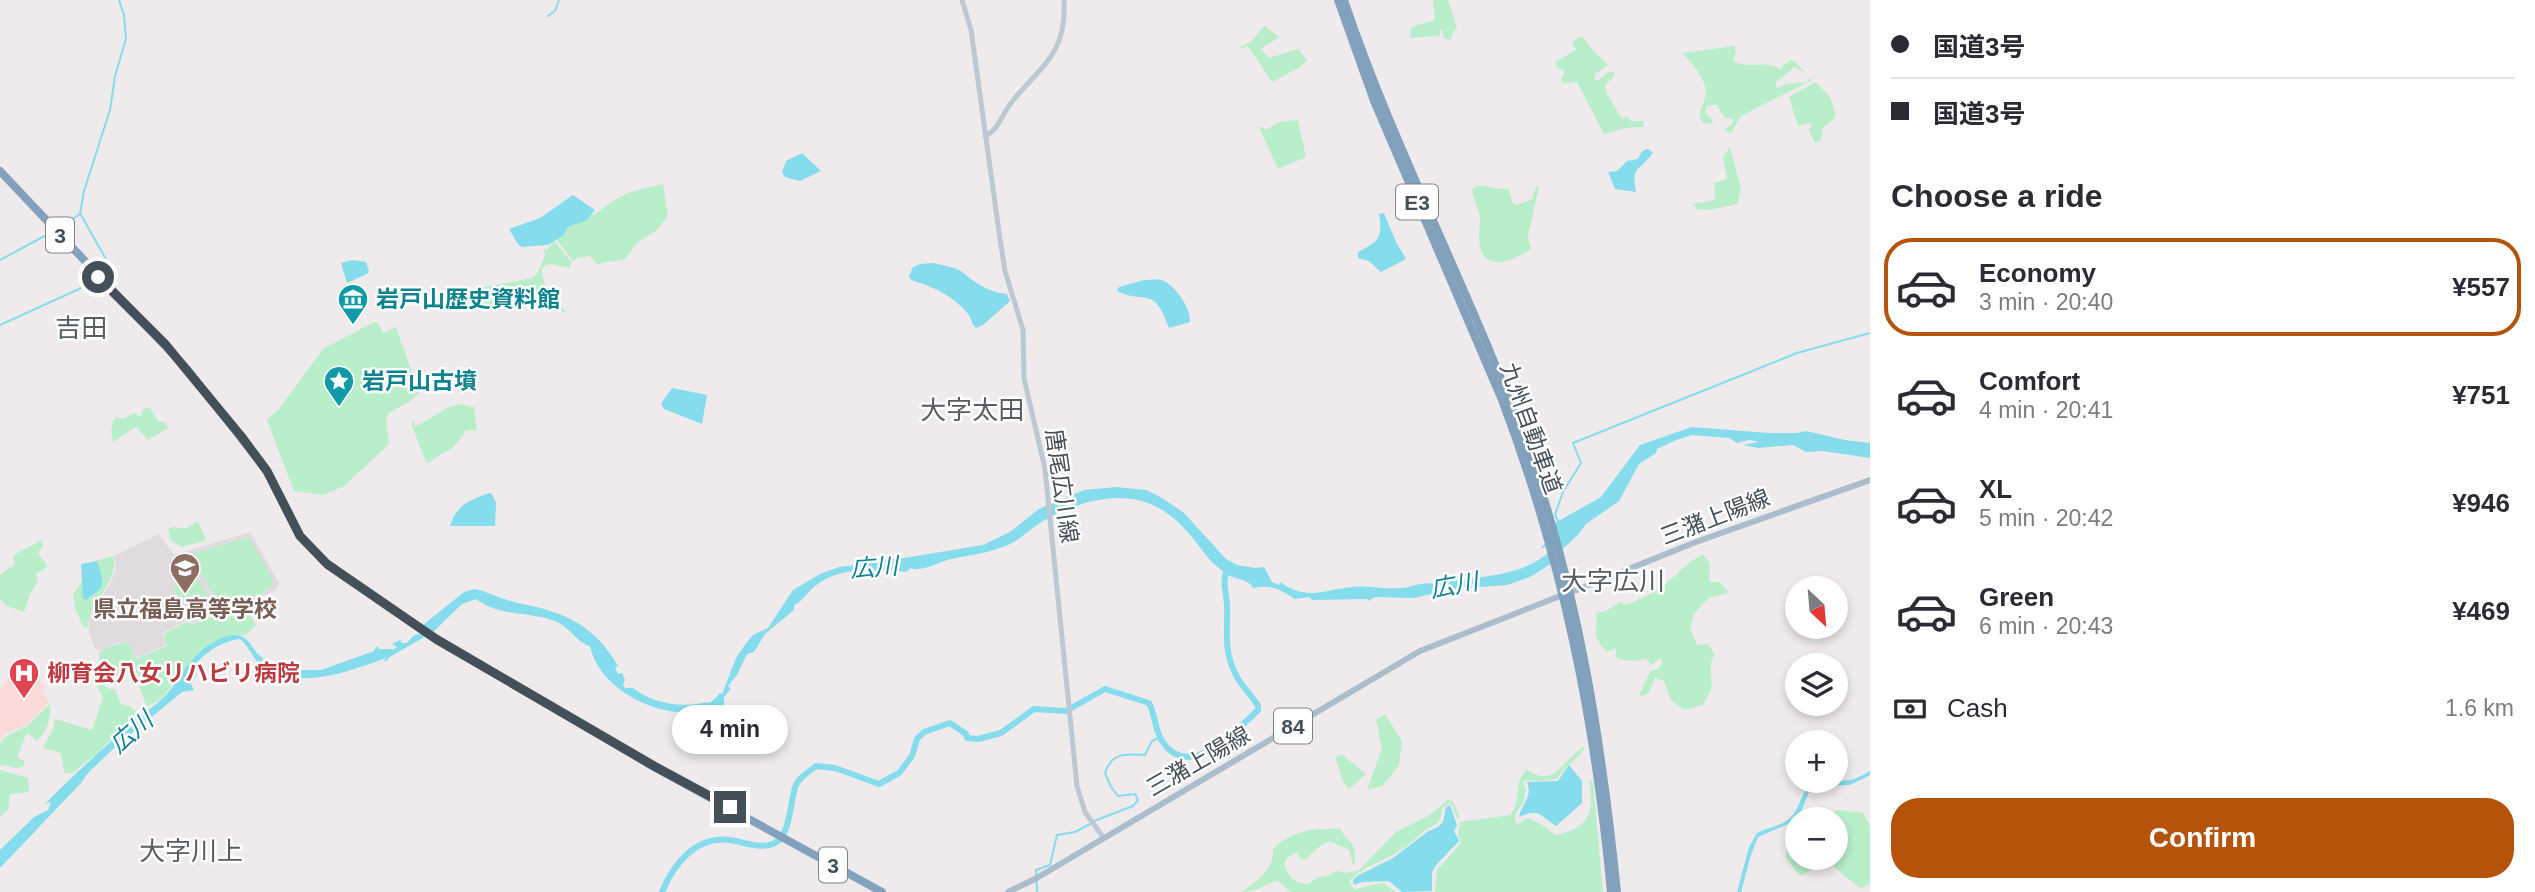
<!DOCTYPE html>
<html lang="en">
<head>
<meta charset="utf-8">
<style>
  :root { --surface:#fff; --page:#f7f7f7; --text:#2b2b33; --muted:#7c7c81; --line:#e1e1e2; --accent:#b45309 }
  body { margin:0; font-family:Helvetica,"Noto Sans JP",sans-serif; background:var(--page); color:var(--text); height:100vh; display:flex; flex-direction:column; font-size:26px; white-space:nowrap }
  * { box-sizing:border-box; margin:0 }
  p { font-size:23px; color:var(--muted) }
  .icon { flex:none; width:38px; height:38px; fill:none; stroke:currentColor; stroke-width:2; stroke-linecap:round; stroke-linejoin:round }
  .map { position:relative; flex:1; overflow:hidden }
  .sheet { display:flex; flex-direction:column; background:var(--surface); width:665px }
  .sheet>* { flex:none }
  .top-card { display:grid; align-content:center; height:154px; padding:0 21px; background:var(--surface) }
  .needle { width:46px; rotate:154deg }
  .tools { position:absolute; left:1785px; top:576px; display:grid; gap:14px }
  .tools a { display:grid; place-items:center; width:63px; height:63px; border-radius:50%; background:var(--surface); box-shadow:0 4px 10px #0003; font-size:35px }
  .end { position:absolute; width:32px; height:32px; margin:-16px; border:9px solid #445059; background:#fff; box-shadow:0 0 0 4px #fff }
  .from { border-radius:50% }
  .bubble { position:absolute; height:49px; border-radius:24px; background:var(--surface); box-shadow:0 4px 10px #0003; font-size:23px; font-weight:700; line-height:49px; text-align:center }
  .top-card b { display:flex; align-items:center; gap:24px; height:66px; font-size:26px }
  .top-card b+b { border-top:2px solid var(--line) }
  .top-card i { width:18px; height:18px; background:var(--text) }
  ul { padding:0; list-style:none }
  li { display:flex; align-items:center; gap:21px; height:98px; margin:0 14px 10px; padding:0 7px; border:4px solid transparent; border-radius:28px }
  li div { flex:1 }
  li b { display:block; font-size:26px }
  li em { font-style:normal; font-weight:700 }
  li.current { border-color:var(--accent) }
  li>.icon { width:63px; height:63px; stroke-width:1.5 }
  h2 { padding:0 21px; font-size:32px; line-height:84px }
  .pay { display:flex; align-items:center; gap:18px; height:77px; padding:0 21px; font-size:26px }
  .pay p { margin-inline-start:auto }
  .button { display:flex; gap:14px; margin-top:auto; padding:14px 21px }
  .button a { flex:1; height:80px; border-radius:28px; background:var(--accent); color:#fff; font-size:28px; font-weight:700; line-height:80px; text-align:center }
  main { display:flex; flex:1; min-height:0 }
  .map>svg:first-child { display:block }
  .education { fill:#e0dcde }
  .medical { fill:#fadbda }
  .green { fill:#b8eeca }
  .water { fill:#84dcec }
  .lines { fill:none; stroke-linecap:round; stroke-linejoin:round }
  .stream { stroke:#84dcec; stroke-width:2 }
  .river { stroke:#84dcec; stroke-width:6 }
  .secondary { stroke:#bcc8d4; stroke-width:5 }
  .primary { stroke:#aabdcc; stroke-width:6 }
  .highway { stroke:#82a1bc; stroke-width:8 }
  .route { stroke:#445059; stroke-width:9 }
  .labels { text-anchor:middle; dominant-baseline:central; stroke-width:5; stroke-linejoin:round; paint-order:stroke }
  .shield { fill:#fff; stroke:#7c848b; stroke-width:2 }
  .shield-label { font-size:21px; font-weight:bold; fill:#445059 }
  .culture-label { font-size:23px; font-weight:bold; fill:#0d838f; stroke:#fff; text-anchor:start }
  .street-label { font-size:23px; fill:#445059; stroke:#fff }
  .education-label { font-size:23px; font-weight:bold; fill:#785e54; stroke:#fff }
  .health-label { font-size:23px; font-weight:bold; fill:#be3a42; stroke:#fff; text-anchor:start }
  .water-label { font-size:24px; font-style:italic; fill:#0b8197; stroke:#fff }
  .quarter-label { font-size:26px; fill:#585d61; stroke:#fff }
</style>
</head>
<body>
<main>
<div class="map">
<svg width="1870" height="892" viewBox="0 0 1870 892">
  <rect width="100%" height="100%" fill="#efebec"/>
  <!-- education -->
  <polygon class="education" points="250,532 279,583 276,590 222,615 216,615 193,623 187,621 162,633 166,645 136,658 128,642 117,643 101,651 95,649 89,633 89,619 95,605 110,584 116,570 114,556 159,534 174,555"/>
  <!-- medical -->
  <polygon class="medical" points="22,659 45,687 42,691 49,702 26,725 5,734 0,741 0,688"/>
  <!-- green -->
  <g class="green">
    <polygon points="1433,0 1448,0 1457,28 1453,32 1451,40 1444,38 1442,30 1439,30 1440,36 1410,38 1411,27 1435,20"/>
    <polygon points="1264,26 1279,37 1261,49 1269,58 1298,49 1307,60 1300,67 1272,82 1248,46 1241,49 1240,47 1251,42"/>
    <polygon points="1582,36 1590,47 1608,65 1595,74 1595,80 1599,80 1608,72 1614,72 1615,75 1605,85 1606,92 1622,119 1627,116 1632,121 1644,121 1643,127 1625,128 1604,134 1577,82 1563,83 1561,79 1565,71 1557,68 1555,62 1576,50 1572,42"/>
    <path d="M1734 46 1736 53 1733 60C1746 71 1766 58 1781 70L1783 65 1791 60 1794 61 1807 74 1795 67 1775 83 1777 88 1787 84 1807 82 1810 78 1812 80 1741 116 1731 133 1724 130 1732 124 1733 119 1725 118 1717 105H1711L1706 107 1705 112 1713 121 1711 124 1703 123C1694 111 1707 103 1706 92 1705 77 1692 64 1683 53Z"/>
    <polygon points="1816,82 1830,97 1836,115 1834,119 1823,127 1821,140 1815,143 1809,131 1812,123 1798,126 1789,97"/>
    <polygon points="1298,120 1306,157 1278,169 1259,127 1262,127 1266,130 1279,122"/>
    <polygon points="1730,147 1741,189 1737,204 1710,210 1697,209 1693,204 1715,200 1714,183 1727,179 1723,157"/>
    <path d="M663 184 668 216 657 230 637 243 625 259 597 264 590 256 577 258 573 261 557 240 563 236 568 227C588 222 602 207 620 197 632 190 649 188 663 184Z"/>
    <path d="M1476 186C1488 185 1496 190 1509 189L1512 202 1516 205 1532 199 1536 187 1539 186 1528 237 1531 249C1516 259 1486 274 1480 246 1478 237 1480 227 1480 217 1479 208 1473 200 1472 190Z"/>
    <path d="M554 241 571 261 570 268 549 264 542 267C541 286 555 303 569 313L561 311 548 300 530 308 522 297C507 299 497 295 487 309L485 308 478 288 533 278C540 272 542 261 545 255L544 249 547 250Z"/>
    <polygon points="374,322 378,323 383,333 396,327 419,393 409,402 389,413 386,420 389,444 344,486 323,495 294,491 267,420 279,409 323,349"/>
    <path d="M460 404 474 407 477 430 462 431 465 434C458 439 458 444 452 448 444 454 437 455 430 463L426 462 412 426 413 418 415 427 449 407Z"/>
    <polygon points="145,408 150,408 158,421 165,422 168,428 148,440 136,427 113,442 111,431 113,420 117,417 123,419 134,413 141,417 142,411"/>
    <polygon points="198,521 206,540 182,547 171,541 168,529 173,527 185,529"/>
    <polygon points="249,537 273,580 272,587 259,595 255,595 245,600 241,597 221,607 191,554"/>
    <path d="M41 540 43 545 38 554 48 566 36 574 38 582 30 594 24 612 7 606 0 599V575L15 564 13 557C17 551 33 546 41 540Z"/>
    <path d="M1703 555 1710 563 1709 582H1720L1729 593 1708 598 1694 614 1690 628 1697 645 1708 644 1715 655C1706 666 1714 677 1711 689 1709 695 1705 700 1703 705L1684 710 1671 700 1664 681 1655 678 1648 694 1639 696 1650 671 1658 669 1662 663 1661 658 1651 665 1646 658C1636 662 1625 662 1615 657L1617 648 1607 652C1591 637 1598 632 1596 613L1606 611 1622 601 1624 605C1641 600 1657 591 1670 580 1682 570 1688 561 1703 555Z"/>
    <path d="M113 556C120 584 88 600 88 627L84 628 75 608 73 595 95 561Z"/>
    <polygon points="196,575 209,599 212,598 214,602 205,605 205,601 179,599 173,587"/>
    <path d="M244 606 256 625 246 635 229 636 199 652 161 699 147 707 139 686 142 679 132 668 123 678 113 683 111 671 104 674 98 654C106 647 117 644 128 642L136 659 167 646 163 634 187 622 193 624 216 615 222 616Z"/>
    <path d="M99 683 110 689H115L121 704 131 707 139 714C131 722 104 744 100 751L72 773H64L61 753 43 748 53 729 55 719 92 730 103 697 98 688Z"/>
    <path d="M50 704C51 720 48 729 37 741L29 734H26L17 757 24 761V766L17 768 0 765V744L5 737 27 726Z"/>
    <polygon points="1385,714 1402,741 1399,766 1382,786 1367,790 1382,749 1376,720"/>
    <path d="M1583 747 1585 748C1577 760 1565 766 1557 779L1540 781 1525 780 1523 784 1526 789 1523 803 1516 813 1515 821 1518 824 1528 818 1541 824 1556 835C1590 828 1594 813 1589 780L1593 782 1603 892H1435L1437 870 1461 843 1458 833 1460 822 1510 815C1523 801 1512 780 1527 770 1554 789 1564 759 1583 747Z"/>
    <polygon points="1342,754 1366,774 1349,789 1343,782 1335,757"/>
    <polygon points="0,770 28,778 29,792 10,794 8,810 0,817"/>
    <path d="M1448 800 1453 801 1460 818H1457L1451 803 1442 808C1441 828 1435 822 1423 832 1413 841 1404 849 1391 856 1376 864 1360 868 1349 882L1354 889 1383 883 1396 892H1291L1278 881C1264 884 1257 892 1242 892 1257 881 1275 869 1273 849 1292 830 1316 828 1341 829 1348 846 1356 836 1355 863L1353 865 1349 850 1329 841 1321 845 1305 860 1299 858 1297 852 1288 857 1284 863C1287 875 1294 884 1308 884L1318 877 1328 876 1337 871 1347 873 1359 870 1396 832 1428 816Z"/>
    <polygon points="1839,810 1863,813 1870,826 1870,884 1860,888 1830,864 1822,864 1800,876 1786,858 1786,852 1797,844 1797,858 1836,858 1836,819 1819,819 1824,815"/>
  </g>
  <!-- water -->
  <g class="water">
    <path d="M1648 149 1653 153C1639 172 1631 165 1636 192L1615 189 1608 172 1617 171 1627 161 1638 159 1642 151Z"/>
    <polygon points="802,153 821,171 800,181 785,177 782,172 786,161"/>
    <polygon points="573,195 595,210 587,220 568,227 563,236 548,245 522,247 518,244 509,229 540,218"/>
    <path d="M1384 213 1396 242 1406 259 1381 272 1369 261 1358 258V252C1379 241 1383 238 1379 214Z"/>
    <polygon points="352,260 366,262 369,271 367,274 347,283 341,263"/>
    <path d="M933 263C940 265 955 267 961 271 975 283 988 292 1007 294L1010 301 983 325 976 328C970 323 973 320 968 314 953 295 933 287 911 280L909 276 913 267 920 264Z"/>
    <path d="M1144 280C1149 280 1157 279 1162 280 1175 285 1191 308 1190 322L1169 328C1154 284 1145 305 1117 291L1119 287Z"/>
    <polygon points="672,388 707,395 702,424 664,409 661,404"/>
    <path d="M1692 427 1769 433H1797L1806 431 1845 440 1870 443V458L1823 451 1806 452 1793 445 1758 448 1743 445 1759 442 1749 440 1737 443 1729 438 1692 435 1676 440 1657 449 1656 453 1639 464 1619 501 1586 524 1578 535 1558 553 1552 563 1530 577 1507 585 1453 589 1414 598 1375 597 1368 601 1367 599 1312 600 1309 597 1295 599C1279 590 1274 584 1253 588 1248 578 1235 580 1227 574 1222 571 1215 565 1211 561 1197 545 1186 526 1168 514 1129 485 1081 500 1043 521 1031 528 1021 539 1008 545 989 553 971 555 951 559 940 561 921 573 911 568L906 572 890 570 883 575 887 571C863 569 834 569 814 587 807 593 802 602 794 605V610L765 634 754 652 747 654 737 675 728 686 731 689 724 697V707C709 711 692 714 675 712 639 707 598 683 590 646 577 643 569 626 555 621 530 611 499 617 476 599L462 604 433 632 388 658V660L383 662 386 658C349 671 306 689 268 670 254 664 251 648 240 639 221 641 202 654 191 670L197 674 191 684 194 690 182 692 114 748 88 773 81 783 0 868V850L34 817 48 810 51 802 45 804C72 776 99 753 126 727 138 716 153 708 164 697 178 683 185 664 201 651 209 644 224 635 235 635 248 635 251 647 259 655 270 667 287 669 301 672L302 670H321L374 651 377 646 379 649H394L397 647 392 644 400 640 402 643H407L413 636 422 633 423 625 464 592 475 589C491 593 506 601 522 604 565 612 595 626 618 666L615 668 618 674 622 673 625 680 623 684 625 688H633C650 702 679 708 702 703 706 702 709 704 712 701 715 699 717 696 720 693L722 694 736 658 747 642 753 635 768 628 793 590 820 574 839 567 873 563 881 558 898 559 983 545 1010 532 1039 509 1084 490 1116 487 1146 490 1162 498 1184 513 1226 559 1237 565 1255 568 1264 567 1272 582 1279 585 1280 582C1306 601 1324 590 1352 587 1369 585 1385 590 1401 588 1412 587 1424 581 1433 584L1436 583 1432 582C1471 576 1516 580 1548 553L1547 546 1540 549 1548 540 1555 523 1601 497 1640 445Z"/>
    <path d="M489 493 492 494 496 503 495 526H450C457 504 469 501 489 493Z"/>
    <polygon points="97,561 102,578 101,588 86,600 83,598 81,564"/>
    <path d="M1569 765 1582 781V803L1556 826C1540 816 1540 807 1519 817 1522 803 1533 798 1527 782L1558 781Z"/>
    <path d="M1870 771V775L1850 785 1817 786 1809 792 1801 812 1793 822 1758 837 1750 858 1741 892H1737L1749 847 1757 833C1771 826 1786 826 1795 812 1801 802 1802 791 1812 784 1824 776 1838 783 1850 780 1857 779 1864 774 1870 771Z"/>
    <polygon points="1450,805 1457,825 1454,831 1459,841 1436,865 1432,872 1432,891 1402,892 1389,881 1362,882 1354,885 1353,880 1357,876 1393,858 1427,832 1438,827 1443,822 1446,807"/>
  </g>
  <g class="lines">
    <!-- stream -->
    <g class="stream">
      <polyline points="548,16 555,11 559,0"/>
      <polyline points="81,215 111,268 113,272 109,275"/>
      <polyline points="59,228 80,214 84,191 110,110 115,76 126,39 124,15 119,0"/>
      <polyline points="0,260 52,232"/>
      <polyline points="0,325 92,283"/>
      <polyline points="1559,523 1555,515 1563,492 1581,463 1573,443 1797,353 1870,333"/>
      <path d="M1094 821 1133 806 1138 800 1135 794 1118 796 1111 787 1105 773C1112 752 1125 754 1145 755L1152 741 1159 738"/>
      <polyline points="1037,892 1036,870 1050,865 1057,835 1075,832 1090,824"/>
    </g>
    <!-- river -->
    <path class="river" d="M662 892C674 863 696 836 730 840 744 842 759 849 773 844 791 838 790 799 796 785 799 777 809 772 816 766L835 768 879 784 899 773 912 756 917 739 924 732 950 723 966 734 967 738 978 739 1001 733 1034 709 1066 711 1105 689 1149 703C1155 714 1155 729 1161 739 1187 784 1235 732 1258 710V706C1252 695 1241 686 1236 675 1223 651 1228 630 1227 605 1226 589 1222 585 1227 568"/>
    <!-- secondary -->
    <g class="secondary">
      <polyline points="962,0 971,30 1000,239 1005,271 1023,330 1024,378 1045,469 1077,786 1085,812 1103,837"/>
      <path d="M985 136C997 132 1003 113 1011 103 1041 65 1067 55 1064 0"/>
    </g>
    <!-- primary -->
    <g class="primary">
      <polyline points="1574,591 1696,542 1870,480"/>
      <polyline points="1008,892 1035,879 1420,651 1560,596"/>
    </g>
    <!-- highway -->
    <g class="highway">
      <path d="M1338 0 1374 101 1502 400C1563 561 1595 721 1611 892"/>
      <path d="M1344 0C1397 158 1478 304 1532 462 1580 601 1602 745 1617 892"/>
      <polyline points="0,171 187,369 267,471 300,536 327,564 436,639 547,704 654,767 882,892"/>
    </g>
  </g>
  <g class="lines">
    <!-- route -->
    <polyline class="route" points="98,277 166,345 241,436 267,471 300,536 327,564 436,639 654,766 730,807"/>
  </g>
  <!-- icons -->
  <defs>
    <g id="museum-pin" transform="scale(1.575)"><path d="M0 17L-7.5 6A9.5 9.5 0 1 1 7.5 6Z" fill="#0f9aa8" stroke="#fff"/><path d="M0-6L6-3V-2H-6V-3ZM-5-1h2V3h-2ZM-1-1h2V3h-2ZM3-1h2V3H3ZM-6 4H6V6H-6Z" fill="#fff"/></g>
    <g id="sight-pin" transform="scale(1.575)"><path d="M0 17L-7.5 6A9.5 9.5 0 1 1 7.5 6Z" fill="#0f9aa8" stroke="#fff"/><path d="M0-6L1.8-2.2L6-1.7L2.9 1.2L3.7 5.4L0 3.3L-3.7 5.4L-2.9 1.2L-6-1.7L-1.8-2.2Z" fill="#fff"/></g>
    <g id="school-pin" transform="scale(1.575)"><path d="M0 17L-7.5 6A9.5 9.5 0 1 1 7.5 6Z" fill="#8d6e63" stroke="#fff"/><path d="M0-5L7-2L0 1L-7-2ZM-4 1L0 2.5L4 1V4Q0 6-4 4Z" fill="#fff"/></g>
    <g id="hospital-pin" transform="scale(1.575)"><path d="M0 17L-7.5 6A9.5 9.5 0 1 1 7.5 6Z" fill="#e0444e" stroke="#fff"/><path d="M-5-5h3v3.5h4V-5h3V5h-3V1.5h-4V5h-3Z" fill="#fff"/></g>
  </defs>
  <g fill-rule="evenodd">
    <use href="#museum-pin" x="353" y="299"/>
    <use href="#sight-pin" x="339" y="381"/>
    <use href="#school-pin" x="185" y="568"/>
    <use href="#hospital-pin" x="24" y="673"/>
  </g>
  <g class="labels">
    <!-- shield labels -->
    <g class="shield">
      <rect x="1396" y="184.5" width="42" height="35" rx="5"/>
      <rect x="46" y="217.5" width="28" height="35" rx="5"/>
      <rect x="1274" y="708.5" width="38" height="35" rx="5"/>
      <rect x="819" y="847.5" width="28" height="35" rx="5"/>
    </g>
    <g class="shield-label">
      <text x="1417" y="202">E3</text>
      <text x="60" y="235">3</text>
      <text x="1293" y="726">84</text>
      <text x="833" y="865">3</text>
    </g>
    <!-- culture labels -->
    <g class="culture-label">
      <text x="376" y="299">岩戸山歴史資料館</text>
      <text x="362" y="381">岩戸山古墳</text>
    </g>
    <!-- street labels -->
    <g class="street-label">
      <text transform="translate(1531 428) rotate(70)">九州自動車道</text>
      <text transform="translate(1062 486) rotate(82)">唐尾広川線</text>
      <text transform="translate(1715 517) rotate(-21)">三潴上陽線</text>
      <text transform="translate(1198 761) rotate(-30)">三潴上陽線</text>
    </g>
    <!-- education labels -->
    <g class="education-label">
      <text x="185" y="609">県立福島高等学校</text>
    </g>
    <!-- health labels -->
    <g class="health-label">
      <text x="47" y="673">柳育会八女リハビリ病院</text>
    </g>
    <!-- water labels -->
    <g class="water-label">
      <text transform="translate(874 567) rotate(-4)">広川</text>
      <text transform="translate(1454 585) rotate(-10)">広川</text>
      <text transform="translate(131 732) rotate(-41)">広川</text>
    </g>
    <!-- quarter labels -->
    <g class="quarter-label">
      <text x="81" y="328">吉田</text>
      <text x="972" y="410">大字太田</text>
      <text x="1613" y="581">大字広川</text>
      <text x="191" y="851">大字川上</text>
    </g>
  </g>
</svg>
<div class="tools">
<a><svg class="needle" viewBox="-14 -14 28 28"><path d="M0-13l5 13h-10z" fill="#e53935"/><path d="M0 13l5-13h-10z" fill="#7c7c81"/></svg></a>
<a><svg class="icon" aria-label="layers" viewBox="0 0 24 24"><path d="M12 4l9 5-9 5-9-5zM3 14l9 5 9-5"/></svg></a>
<a>+</a>
<a>−</a>
</div>
<i class="end from" style="left:98px;top:277px"></i>
<i class="end" style="left:730px;top:807px"></i>
<div class="bubble" style="left:672px;top:705px;width:116px">4 min</div>
</div>
<section class="sheet">
<div class="top-card">
<b><i class="from"></i>国道3号</b>
<b><i></i>国道3号</b>
</div>
<h2>Choose a ride</h2>
<ul>
<li class="current"><svg class="icon" aria-label="car" viewBox="0 0 24 24"><path d="M5 17H2v-5l4-1 3-4h7l3 4 3 1v5h-3M9 17h6M6 11h13"/><circle cx="7" cy="17" r="2"/><circle cx="17" cy="17" r="2"/></svg><div><b>Economy</b><p>3 min · 20:40</p></div><em>¥557</em></li>
<li><svg class="icon" aria-label="car" viewBox="0 0 24 24"><path d="M5 17H2v-5l4-1 3-4h7l3 4 3 1v5h-3M9 17h6M6 11h13"/><circle cx="7" cy="17" r="2"/><circle cx="17" cy="17" r="2"/></svg><div><b>Comfort</b><p>4 min · 20:41</p></div><em>¥751</em></li>
<li><svg class="icon" aria-label="car" viewBox="0 0 24 24"><path d="M5 17H2v-5l4-1 3-4h7l3 4 3 1v5h-3M9 17h6M6 11h13"/><circle cx="7" cy="17" r="2"/><circle cx="17" cy="17" r="2"/></svg><div><b>XL</b><p>5 min · 20:42</p></div><em>¥946</em></li>
<li><svg class="icon" aria-label="car" viewBox="0 0 24 24"><path d="M5 17H2v-5l4-1 3-4h7l3 4 3 1v5h-3M9 17h6M6 11h13"/><circle cx="7" cy="17" r="2"/><circle cx="17" cy="17" r="2"/></svg><div><b>Green</b><p>6 min · 20:43</p></div><em>¥469</em></li>
</ul>
<div class="pay"><svg class="icon" aria-label="cash" viewBox="0 0 24 24"><path d="M3 7h18v10H3z"/><circle cx="12" cy="12" r="2"/></svg>Cash<p>1.6 km</p></div>
<div class="button"><a>Confirm</a></div>
</section>
</main>
</body>
</html>
